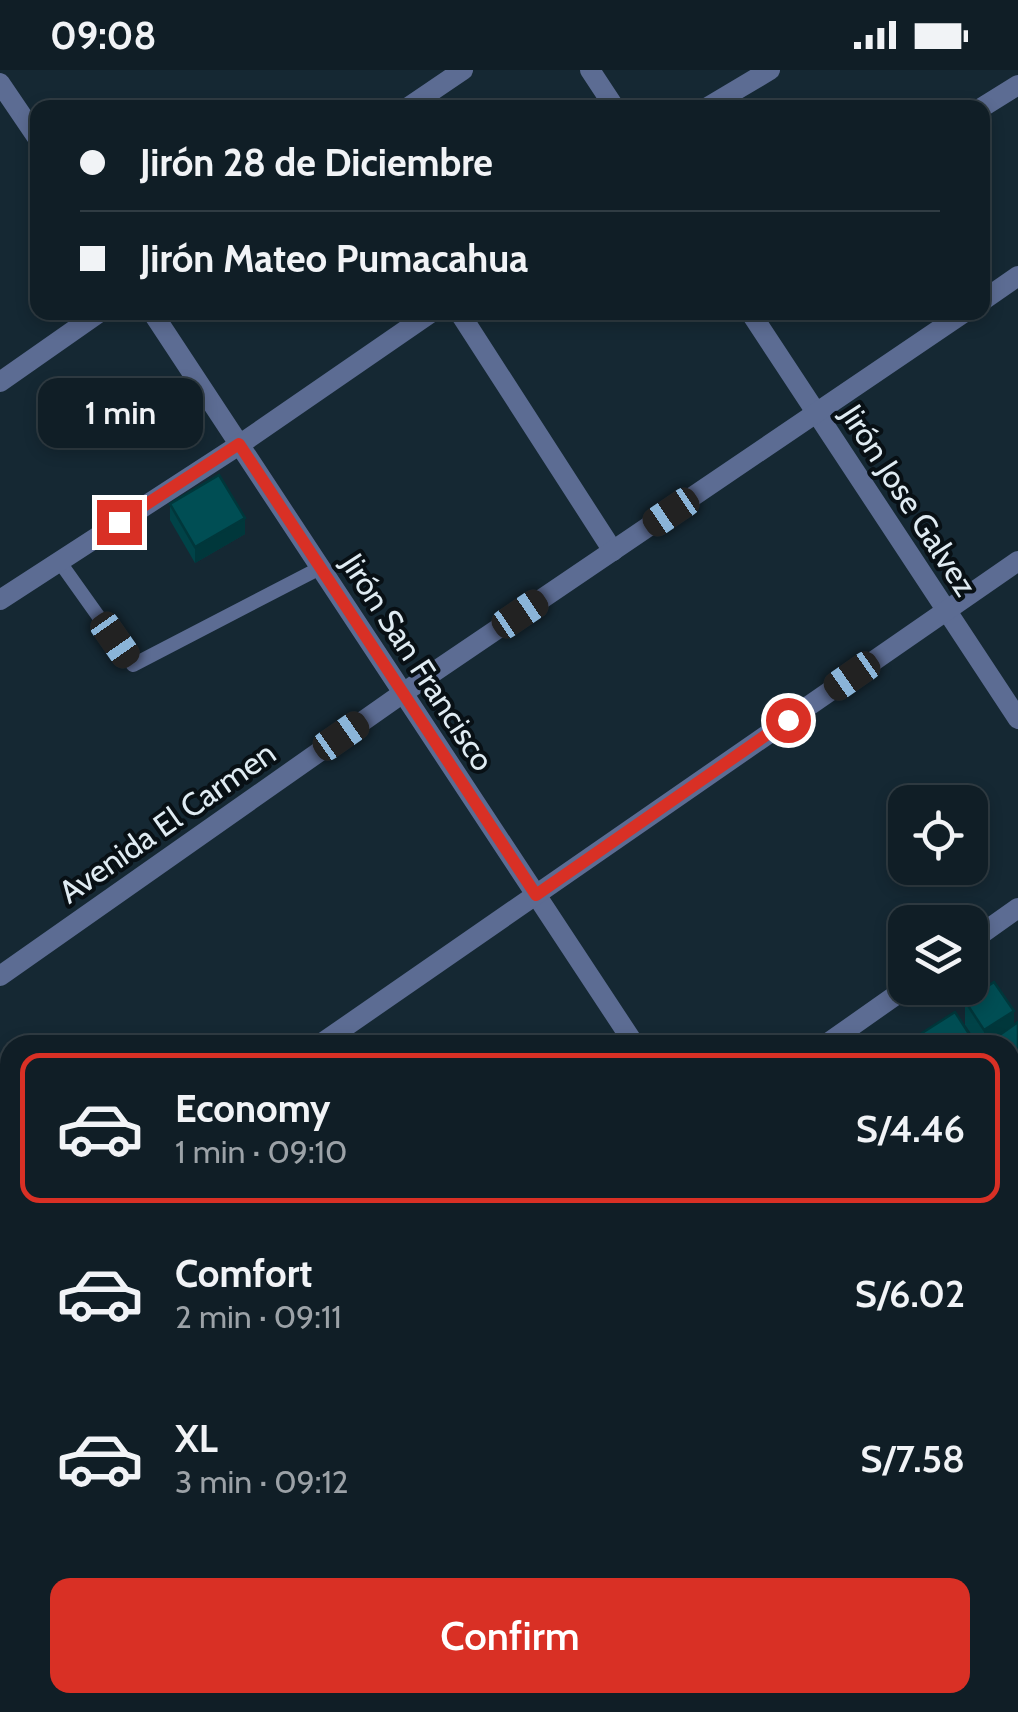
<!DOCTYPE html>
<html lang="en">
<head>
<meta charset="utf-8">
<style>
  :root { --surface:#101e26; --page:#19272e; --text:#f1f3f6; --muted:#9ca2a7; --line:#303c43; --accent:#d93025 }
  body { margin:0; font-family:Cabin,sans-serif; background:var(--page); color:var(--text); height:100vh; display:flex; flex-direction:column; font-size:38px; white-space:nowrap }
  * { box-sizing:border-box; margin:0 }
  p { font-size:32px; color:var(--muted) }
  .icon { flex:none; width:55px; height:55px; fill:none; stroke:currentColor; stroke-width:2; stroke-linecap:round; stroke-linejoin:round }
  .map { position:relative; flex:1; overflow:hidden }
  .sheet { position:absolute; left:0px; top:965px; width:1020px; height:678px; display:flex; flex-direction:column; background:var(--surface); border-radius:30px 30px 0 0; box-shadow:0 5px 15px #0003,0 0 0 2px var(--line) }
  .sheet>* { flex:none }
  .top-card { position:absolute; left:30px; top:30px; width:960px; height:220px; border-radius:20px; box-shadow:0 5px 15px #0003,0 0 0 2px var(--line); display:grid; align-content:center; height:220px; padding:0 50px; background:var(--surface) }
  .fabs { position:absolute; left:888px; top:715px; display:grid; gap:20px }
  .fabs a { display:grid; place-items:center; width:100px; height:100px; border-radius:20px; background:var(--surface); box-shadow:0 5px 15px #0003,0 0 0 2px var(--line); font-size:50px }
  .end { position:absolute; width:45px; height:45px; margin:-22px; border:12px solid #d93025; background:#fff; box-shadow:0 0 0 5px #fff }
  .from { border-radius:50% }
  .bubble { position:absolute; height:70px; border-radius:20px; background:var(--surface); box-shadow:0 5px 15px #0003,0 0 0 2px var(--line); font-size:32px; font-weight:600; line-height:70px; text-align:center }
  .car { position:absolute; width:30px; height:60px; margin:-30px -15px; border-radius:12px; box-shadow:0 0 8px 2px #0007; background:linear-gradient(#222 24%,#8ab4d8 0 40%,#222 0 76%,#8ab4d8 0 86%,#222 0) }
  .top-card b { display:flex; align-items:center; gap:35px; height:95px; font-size:38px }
  .top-card b+b { border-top:2px solid var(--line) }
  .top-card i { width:25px; height:25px; background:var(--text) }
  ul { padding:18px 0 0; list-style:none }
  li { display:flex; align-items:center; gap:30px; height:150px; margin:0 20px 15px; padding:0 30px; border:5px solid transparent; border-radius:20px }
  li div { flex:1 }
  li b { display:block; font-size:38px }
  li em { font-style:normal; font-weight:600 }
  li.on { border-color:var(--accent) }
  li>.icon { width:90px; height:90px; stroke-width:1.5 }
  .action { display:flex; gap:20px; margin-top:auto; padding:20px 50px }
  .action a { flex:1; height:115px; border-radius:20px; background:var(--accent); color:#fff; font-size:40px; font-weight:600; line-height:115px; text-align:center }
  .status { display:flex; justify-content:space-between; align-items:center; height:70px; padding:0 50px; background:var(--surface); direction:ltr }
  .status svg { height:28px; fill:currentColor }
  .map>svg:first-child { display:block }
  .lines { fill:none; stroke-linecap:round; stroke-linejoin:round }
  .lane { stroke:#5c6c93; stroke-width:14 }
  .street { stroke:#5c6c93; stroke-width:20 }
  .secondary { stroke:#7a93d1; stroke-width:20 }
  .wall { fill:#004348 }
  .shaded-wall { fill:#00373b }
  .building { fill:#004e54; stroke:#00373b; stroke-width:2.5 }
  .route { stroke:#d93025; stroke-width:12 }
  .labels { text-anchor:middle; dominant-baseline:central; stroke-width:8; stroke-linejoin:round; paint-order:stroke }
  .street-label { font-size:32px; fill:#dfebf2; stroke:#081015 }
</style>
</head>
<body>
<div class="status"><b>09:08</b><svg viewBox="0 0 49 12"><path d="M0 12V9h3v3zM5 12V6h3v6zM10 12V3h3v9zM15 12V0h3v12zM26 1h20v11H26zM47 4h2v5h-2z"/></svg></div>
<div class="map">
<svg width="1018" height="1642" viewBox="0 0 1018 1642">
  <rect width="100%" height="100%" fill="#152833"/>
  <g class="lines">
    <!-- lane -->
    <g class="lane">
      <polyline points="59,491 133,595 320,498"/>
      <polyline points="395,1632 401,1642"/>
    </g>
    <!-- street -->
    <g class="street">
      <polyline points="590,0 615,38"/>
      <polyline points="0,13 38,69"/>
      <polyline points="407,38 463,0"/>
      <polyline points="706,38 770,0"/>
      <polyline points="981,38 1018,15"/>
      <polyline points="982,231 1018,206"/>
      <polyline points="152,242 635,975"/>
      <polyline points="459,242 613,481"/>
      <polyline points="750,242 1018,649"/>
      <polyline points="0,312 100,242"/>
      <polyline points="0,530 239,375 432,242"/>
      <polyline points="970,872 1018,838"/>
      <polyline points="0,906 403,623 965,242"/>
      <polyline points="319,975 1018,491"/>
      <polyline points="825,975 906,918"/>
      <polyline points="0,1195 10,1188"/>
      <polyline points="1010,1544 1018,1557"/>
      <polyline points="0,1551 10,1544"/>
      <polyline points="478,1632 485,1642"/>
    </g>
    <!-- secondary -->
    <g class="secondary">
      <polyline points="1010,1469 1018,1464"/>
      <polyline points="762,1642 776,1632"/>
    </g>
  </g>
  <!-- wall -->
  <g class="wall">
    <polygon points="170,434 245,464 195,493 170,450"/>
    <polygon points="965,931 1014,955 1018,952 1018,1033 1016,1031 1016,1021 1012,1024 1010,1021 1010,975 979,975 965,955"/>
    <polygon points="922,963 971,975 922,975"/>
    <polygon points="1018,1595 1018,1642 1012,1634 1012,1622 1010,1623"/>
  </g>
  <!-- shaded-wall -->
  <g class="shaded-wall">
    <polygon points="245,448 245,464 195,493 195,477"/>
    <polygon points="1014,941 1014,964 991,971 991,975 984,975 984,960"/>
    <polygon points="971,967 971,975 960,975"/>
    <polygon points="1018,996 1016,1021 1012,1024 1012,1000"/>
    <polygon points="1018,1051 1018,1075 1010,1080 1010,1057"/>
  </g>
  <!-- building -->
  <g class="building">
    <polygon points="219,405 245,448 195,477 170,434"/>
    <polygon points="994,912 1014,941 984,960 965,931"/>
    <polygon points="955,942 971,967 960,975 930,975 922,963"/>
    <polygon points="1018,952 1018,996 1012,1000 1010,998 1010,975 994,975 991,971"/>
    <polygon points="1010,1028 1018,1039 1018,1051 1010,1057"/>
    <polygon points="10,1574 10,1632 380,1632 386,1642 0,1642 0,1581"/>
    <polygon points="1010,1582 1018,1595 1018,1610 1010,1615"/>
    <polygon points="1018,1613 1018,1626 1012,1618"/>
    <rect x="894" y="1632" width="40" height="10"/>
    <rect x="940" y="1632" width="40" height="10"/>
    <polygon points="1018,1632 1018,1642 1002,1642"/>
  </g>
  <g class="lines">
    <!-- route -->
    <polyline class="route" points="119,452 239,374 536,825 788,650"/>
  </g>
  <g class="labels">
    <!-- street labels -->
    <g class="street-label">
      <text transform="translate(909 430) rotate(57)">Jirón Jose Galvez</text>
      <text transform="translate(418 592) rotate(57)">Jirón San Francisco</text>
      <text transform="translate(167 752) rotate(-35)">Avenida El Carmen</text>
    </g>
  </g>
</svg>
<div class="fabs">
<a><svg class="icon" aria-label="locate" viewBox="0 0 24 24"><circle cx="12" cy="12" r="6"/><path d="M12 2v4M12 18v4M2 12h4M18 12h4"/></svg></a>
<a><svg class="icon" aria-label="layers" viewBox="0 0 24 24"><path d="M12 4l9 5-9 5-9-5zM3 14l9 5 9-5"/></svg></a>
</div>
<i class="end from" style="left:788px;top:650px"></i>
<i class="end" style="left:119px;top:452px"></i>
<div class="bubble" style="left:38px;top:308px;width:165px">1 min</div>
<i class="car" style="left:671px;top:442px;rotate:236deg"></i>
<i class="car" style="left:520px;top:544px;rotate:56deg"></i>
<i class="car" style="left:115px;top:570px;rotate:145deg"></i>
<i class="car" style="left:852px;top:606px;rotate:235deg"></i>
<i class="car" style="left:341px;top:666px;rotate:55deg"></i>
<div class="top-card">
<b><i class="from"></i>Jirón 28 de Diciembre</b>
<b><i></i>Jirón Mateo Pumacahua</b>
</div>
<section class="sheet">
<ul>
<li class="on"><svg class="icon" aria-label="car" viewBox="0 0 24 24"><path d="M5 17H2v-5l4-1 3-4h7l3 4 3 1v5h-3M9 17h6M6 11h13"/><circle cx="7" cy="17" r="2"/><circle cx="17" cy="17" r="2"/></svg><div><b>Economy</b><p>1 min · 09:10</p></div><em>S/4.46</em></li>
<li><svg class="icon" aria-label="car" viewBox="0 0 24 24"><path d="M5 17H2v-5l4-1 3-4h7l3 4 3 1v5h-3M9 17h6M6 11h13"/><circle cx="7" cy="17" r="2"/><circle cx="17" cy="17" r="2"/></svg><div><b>Comfort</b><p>2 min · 09:11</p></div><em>S/6.02</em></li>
<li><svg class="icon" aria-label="car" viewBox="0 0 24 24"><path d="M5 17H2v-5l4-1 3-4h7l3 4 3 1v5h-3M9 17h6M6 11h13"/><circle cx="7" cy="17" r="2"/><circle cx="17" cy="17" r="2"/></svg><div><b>XL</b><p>3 min · 09:12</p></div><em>S/7.58</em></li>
</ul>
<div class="action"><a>Confirm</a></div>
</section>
</div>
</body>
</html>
